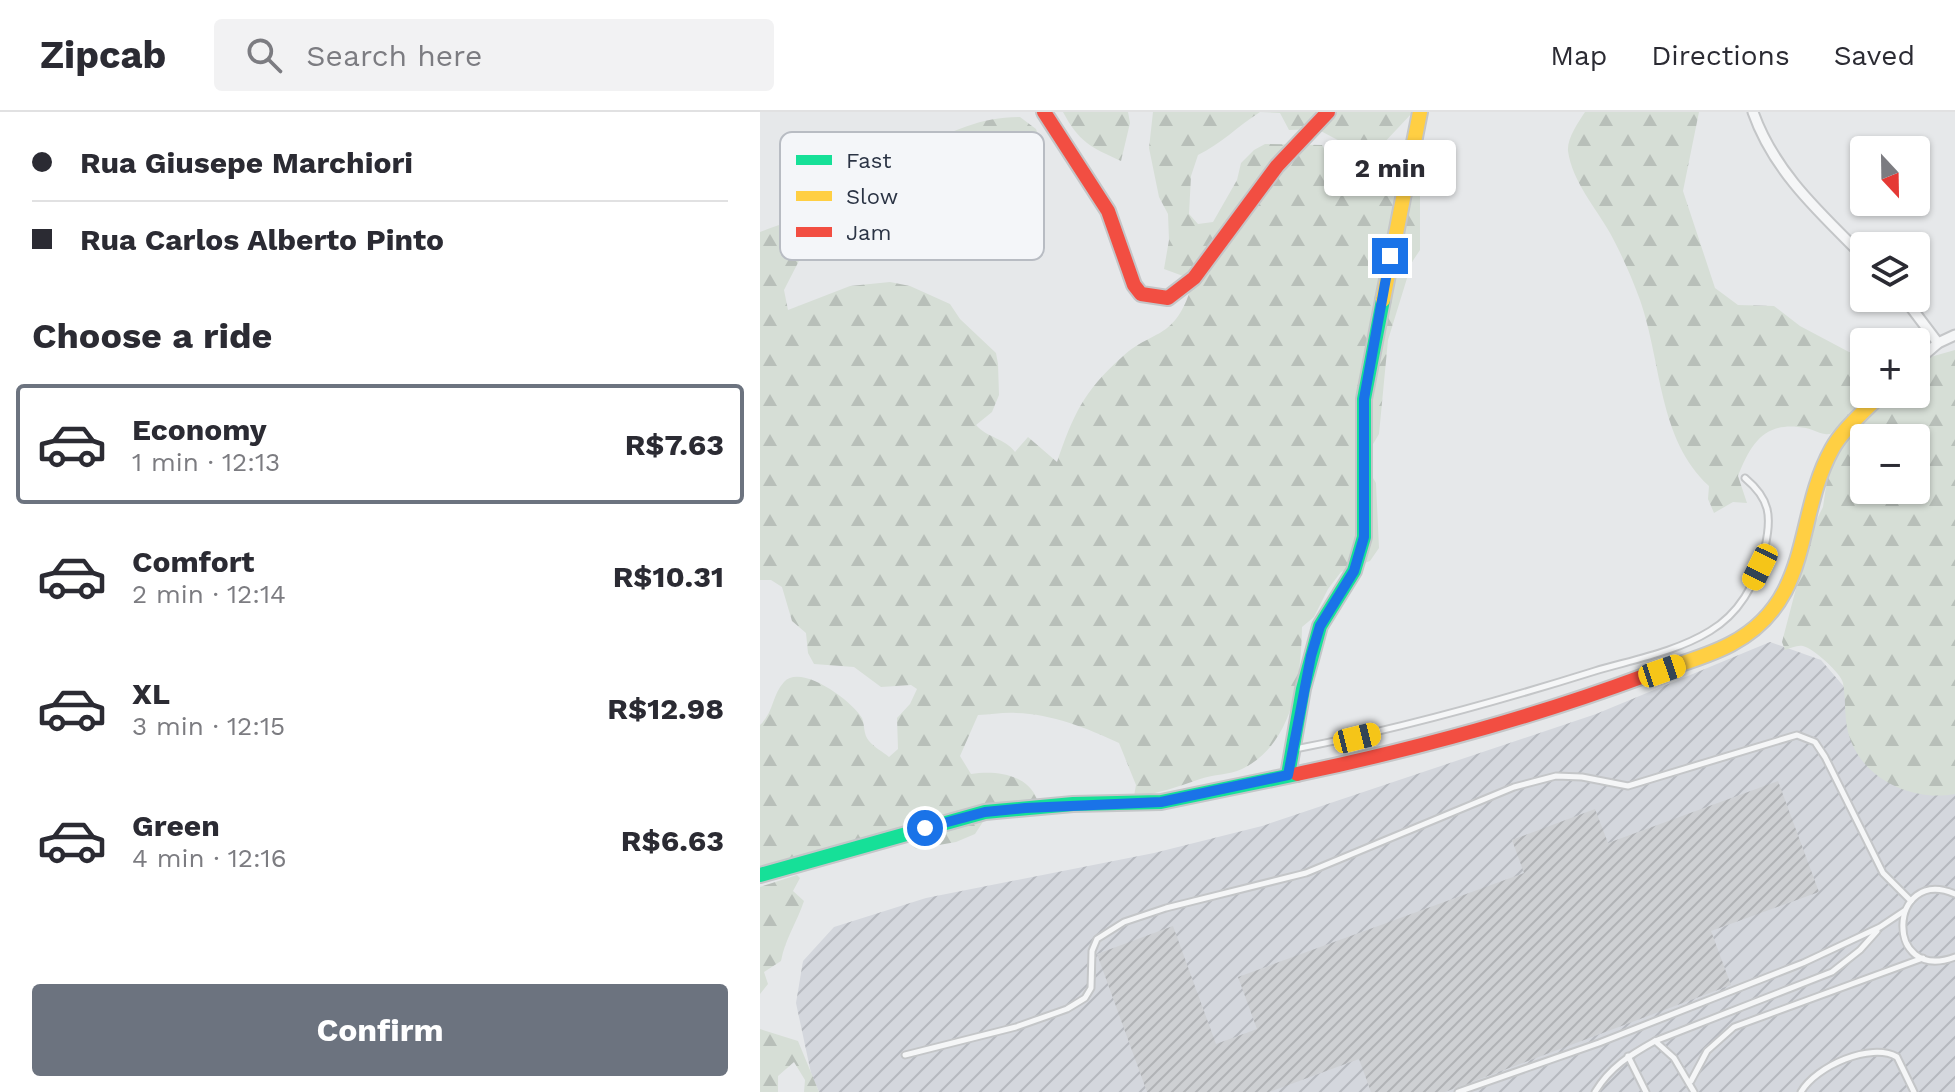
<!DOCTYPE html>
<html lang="en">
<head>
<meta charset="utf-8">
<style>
  :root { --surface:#fff; --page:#f2f2f3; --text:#2b2b33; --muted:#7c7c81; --line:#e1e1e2; --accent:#6c737f }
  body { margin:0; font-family:"Work Sans",sans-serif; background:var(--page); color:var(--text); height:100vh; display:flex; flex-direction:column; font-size:30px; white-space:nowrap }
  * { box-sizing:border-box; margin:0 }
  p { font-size:26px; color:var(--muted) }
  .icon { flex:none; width:44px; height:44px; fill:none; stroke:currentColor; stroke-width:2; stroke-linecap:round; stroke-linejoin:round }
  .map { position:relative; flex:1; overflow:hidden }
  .sheet { display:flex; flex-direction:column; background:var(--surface); width:760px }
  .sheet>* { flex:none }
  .banner { display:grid; align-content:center; height:176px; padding:0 32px; background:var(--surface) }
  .needle { width:52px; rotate:158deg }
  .fabs { position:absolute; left:1090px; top:24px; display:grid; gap:16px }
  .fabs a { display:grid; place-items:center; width:80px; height:80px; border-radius:8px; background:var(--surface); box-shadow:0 2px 6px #0004; font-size:40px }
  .end { position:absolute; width:36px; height:36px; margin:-18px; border:10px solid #1a73e8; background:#fff; box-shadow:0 0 0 4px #fff }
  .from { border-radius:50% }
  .bubble { position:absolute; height:56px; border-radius:8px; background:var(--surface); box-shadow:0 2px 6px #0004; font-size:26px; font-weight:700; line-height:56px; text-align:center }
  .car { position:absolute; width:24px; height:48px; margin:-24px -12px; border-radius:10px; box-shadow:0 0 6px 2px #0007; background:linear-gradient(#f5c518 24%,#345 0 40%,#f5c518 0 76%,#345 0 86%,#f5c518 0) }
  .banner b { display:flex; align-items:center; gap:28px; height:76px; font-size:30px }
  .banner b+b { border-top:2px solid var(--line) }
  .banner i { width:20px; height:20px; background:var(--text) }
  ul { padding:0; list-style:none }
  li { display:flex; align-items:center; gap:24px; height:120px; margin:0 16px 12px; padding:0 16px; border:4px solid transparent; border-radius:8px }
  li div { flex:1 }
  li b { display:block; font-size:30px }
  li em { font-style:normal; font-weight:700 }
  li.active { border-color:var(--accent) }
  li>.icon { width:72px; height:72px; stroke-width:1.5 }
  h2 { padding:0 32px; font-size:36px; line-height:96px }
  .primary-button { display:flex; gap:16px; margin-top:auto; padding:16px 32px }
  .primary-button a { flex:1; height:92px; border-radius:8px; background:var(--accent); color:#fff; font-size:32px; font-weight:700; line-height:92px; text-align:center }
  header { display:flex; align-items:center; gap:48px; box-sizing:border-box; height:112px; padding:0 40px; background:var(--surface); border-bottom:2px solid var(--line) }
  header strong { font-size:38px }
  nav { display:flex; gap:44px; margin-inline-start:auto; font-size:28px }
  .search { width:560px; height:72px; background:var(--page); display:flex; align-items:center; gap:20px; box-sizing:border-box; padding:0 28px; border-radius:8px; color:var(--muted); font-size:30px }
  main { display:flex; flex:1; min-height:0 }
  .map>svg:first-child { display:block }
  .industrial { fill:url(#industrial-furrows) }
  .forest { fill:url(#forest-firs); fill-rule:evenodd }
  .building { fill:url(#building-hatch) }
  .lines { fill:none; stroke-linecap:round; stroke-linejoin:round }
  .lane-casing { stroke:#c4c6c8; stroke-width:9 }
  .street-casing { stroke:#c4c6c8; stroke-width:13 }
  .fast-casing { stroke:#c4c6c8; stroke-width:18 }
  .slow-casing { stroke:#c4c6c8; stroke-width:18 }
  .jam-casing { stroke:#c4c6c8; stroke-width:18 }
  .lane { stroke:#f5f6f7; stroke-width:5 }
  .street { stroke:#f5f6f7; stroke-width:9 }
  .fast { stroke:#16e098; stroke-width:14 }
  .slow { stroke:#ffcf43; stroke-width:14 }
  .jam { stroke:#f24e42; stroke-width:14 }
  .route { stroke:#1a73e8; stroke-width:10 }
  .key { fill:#f4f6f9; stroke:#b8bcc3; stroke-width:2 }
  .key-label { font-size:22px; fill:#2b3445 }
</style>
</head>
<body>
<header>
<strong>Zipcab</strong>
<div class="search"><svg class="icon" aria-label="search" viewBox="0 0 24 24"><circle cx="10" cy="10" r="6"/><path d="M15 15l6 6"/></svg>Search here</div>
<nav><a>Map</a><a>Directions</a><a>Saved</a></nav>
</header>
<main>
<section class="sheet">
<div class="banner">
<b><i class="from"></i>Rua Giusepe Marchiori</b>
<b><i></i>Rua Carlos Alberto Pinto</b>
</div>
<h2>Choose a ride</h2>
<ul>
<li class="active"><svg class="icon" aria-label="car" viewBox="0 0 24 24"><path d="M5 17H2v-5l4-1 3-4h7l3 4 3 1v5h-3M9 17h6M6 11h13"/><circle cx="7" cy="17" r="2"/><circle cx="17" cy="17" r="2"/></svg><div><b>Economy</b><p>1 min · 12:13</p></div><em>R$7.63</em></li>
<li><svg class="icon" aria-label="car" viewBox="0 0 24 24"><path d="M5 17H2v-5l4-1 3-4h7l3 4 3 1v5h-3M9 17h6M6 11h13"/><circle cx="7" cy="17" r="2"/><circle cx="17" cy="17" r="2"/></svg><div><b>Comfort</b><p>2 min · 12:14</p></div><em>R$10.31</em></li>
<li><svg class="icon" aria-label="car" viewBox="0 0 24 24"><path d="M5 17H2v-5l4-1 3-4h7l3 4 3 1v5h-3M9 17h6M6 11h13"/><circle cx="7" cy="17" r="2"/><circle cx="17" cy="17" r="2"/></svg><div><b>XL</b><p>3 min · 12:15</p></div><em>R$12.98</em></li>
<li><svg class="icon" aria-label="car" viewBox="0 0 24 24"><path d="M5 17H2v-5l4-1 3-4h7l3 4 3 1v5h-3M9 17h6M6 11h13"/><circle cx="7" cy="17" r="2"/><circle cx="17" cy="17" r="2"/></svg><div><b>Green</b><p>4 min · 12:16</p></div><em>R$6.63</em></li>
</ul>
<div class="primary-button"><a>Confirm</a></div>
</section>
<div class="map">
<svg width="1195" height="980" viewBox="0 0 1195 980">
  <defs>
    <pattern id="industrial-furrows" width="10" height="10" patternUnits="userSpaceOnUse" patternTransform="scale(2)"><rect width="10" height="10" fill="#d4d7dd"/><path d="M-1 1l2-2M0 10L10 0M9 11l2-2" fill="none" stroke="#b6b9bf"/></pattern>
    <pattern id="forest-firs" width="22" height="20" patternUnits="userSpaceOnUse" patternTransform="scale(2)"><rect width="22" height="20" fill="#d6ded6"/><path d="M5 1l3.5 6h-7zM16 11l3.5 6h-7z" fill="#b8bfb9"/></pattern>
    <pattern id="building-hatch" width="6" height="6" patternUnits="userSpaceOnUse" patternTransform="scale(2)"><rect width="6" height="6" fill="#ced0d3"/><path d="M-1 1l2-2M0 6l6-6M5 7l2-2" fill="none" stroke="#b1b3b6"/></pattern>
  </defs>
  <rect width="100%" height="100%" fill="#e6e8ea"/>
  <!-- industrial -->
  <polygon class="industrial" points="1010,530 1061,548 1105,599 1195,660 1195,980 59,980 51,961 36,891 43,849 74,815 166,786 394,741 502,714 836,602"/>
  <!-- forest -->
  <g class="forest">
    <path d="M303 0H368L370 11 361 49C330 35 319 30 303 0Z"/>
    <path d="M393 0H500C478 14 461 32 438 43L431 64 429 102 438 112 453 110 477 68 481 51 494 38 505 32 562 33 572 51 592 55 600 77 618 57 638 53 660 79V138L652 150 628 228 619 322 603 349 616 371 619 436 610 449 581 460 568 477 554 505 542 515C541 565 534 632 482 657 469 663 454 662 440 667 417 675 399 682 374 684L376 673 359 631C327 616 292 602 256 601 244 600 231 603 218 603L200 644 211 662C235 658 267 662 277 687L252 690 230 699 215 722 196 730 156 737 151 733 169 711 152 713 47 741 0 764V613C14 600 12 583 24 570 41 551 92 589 102 606 105 613 103 622 109 629 114 635 123 640 129 645L138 637 137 606 150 592 157 577 151 573 121 575 94 555 54 552 48 541 46 521 32 509 22 475 11 468H0V120C23 111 48 104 70 92 130 60 188 4 260 5L276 17 283 37 275 55 230 72 189 73 73 122 43 141 24 178 28 198 90 174 130 170 150 174 190 192 200 207 236 241 238 252 239 283 232 300 216 313C227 326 245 326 255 340L268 325 297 350C313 303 324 279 361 246 392 217 413 229 430 179L423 164 404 157 409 128 408 102 399 85 389 36Z"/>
    <polygon points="500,0 653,0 621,34 607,38 589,34 557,17 529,18 520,1"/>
    <path d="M825 0H939L923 79 955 176 978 193 1014 194 1040 214 1089 240H1104V282H1113L1070 322C1061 323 1055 318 1046 316 1005 308 991 331 978 364L987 391 973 390 954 401 948 387 949 374C898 327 902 251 880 188 872 166 861 141 850 121 836 96 812 69 808 39 807 26 818 11 825 0Z"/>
    <path d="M1195 238V682C1150 690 1100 666 1088 620 1084 603 1086 587 1083 571 1081 561 1053 536 1043 534 1037 533 1031 536 1025 538L1022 530 1051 419 1063 395 1069 354 1115 282H1156V249ZM1104 326H1156V378H1104Z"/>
    <path d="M37 763 40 766 33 779 44 789C37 810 25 827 21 849L4 860 8 872 0 882V775Z"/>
    <polygon points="0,917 38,929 59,980 44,980 45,968 34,950 18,964 18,980 0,980"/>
  </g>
  <!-- building -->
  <polygon class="building" points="1018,669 1059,780 951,819 971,873 685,980 611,980 599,947 509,980 387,980 337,842 413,814 456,932 497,917 478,865 764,761 752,728 835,697 848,731"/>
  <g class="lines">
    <!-- lane casing -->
    <g class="lane-casing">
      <g id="lane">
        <path d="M535 637C636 618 736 590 835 559 872 548 916 540 950 519 980 501 997 469 1005 435 1012 404 1010 387 985 366"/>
        <path d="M1195 782C1128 753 1123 872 1195 845"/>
        <polyline points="895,929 914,946 934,980"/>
        <polyline points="145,943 256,915 307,897 325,886 331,876 332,839 337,827 364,810 406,796 546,761 754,675 796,664 822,665 868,674 1037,623 1055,630 1065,645 1123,761 1151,789"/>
        <polyline points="868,944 886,980"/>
        <polyline points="931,969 947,939 974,915 1163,846"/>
        <polyline points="698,980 839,931 1043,851 1120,815 1144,799"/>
        <path d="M835 980C850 955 870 943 895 929L1072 860 1100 838 1117 819"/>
        <path d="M1041 980C1056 954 1111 930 1137 945L1154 980"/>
      </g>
    </g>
    <!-- street casing -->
    <g class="street-casing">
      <g id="street">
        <path d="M993 0C1014 60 1060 101 1104 145"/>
        <polyline points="1144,186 1178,231"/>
        <polyline points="1156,250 1178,231 1195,223"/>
      </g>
    </g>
    <!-- fast casing -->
    <g class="fast-casing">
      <g id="fast">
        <polyline points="528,663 543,577 560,514 594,459 604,425 604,287 623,188"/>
        <polyline points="0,763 225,700 313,692 401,690 537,662"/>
      </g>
    </g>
    <!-- slow casing -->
    <g class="slow-casing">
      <g id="slow">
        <polyline points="623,188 660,0"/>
        <path d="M884 564C912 554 945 546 971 532 1054 488 1034 406 1072 337 1083 317 1105 299 1121 282"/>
      </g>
    </g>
    <!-- jam casing -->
    <g class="jam-casing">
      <g id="jam">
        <polyline points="284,0 348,99 374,173 381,182 408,186 434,166 517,54 568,0"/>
        <path d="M537 662C656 637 771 606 884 564"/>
      </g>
    </g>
    <!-- lane -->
    <use href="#lane" class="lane"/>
    <!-- street -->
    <use href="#street" class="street"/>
    <!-- fast -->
    <use href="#fast" class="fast"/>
    <!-- slow -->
    <use href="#slow" class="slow"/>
    <!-- jam -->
    <use href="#jam" class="jam"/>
  </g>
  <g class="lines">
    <!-- route -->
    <polyline class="route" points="165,716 225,700 265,696 401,690 528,663 551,544 560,514 594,459 604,425 604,287 630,144"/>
  </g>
  <!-- legend -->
  <rect x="20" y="20" width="264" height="128" rx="12" class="key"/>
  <rect x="36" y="43" width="36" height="10" fill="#16e098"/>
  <rect x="36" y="79" width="36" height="10" fill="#ffcf43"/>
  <rect x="36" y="115" width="36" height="10" fill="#f24e42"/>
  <g class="key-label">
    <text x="86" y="56">Fast</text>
    <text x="86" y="92">Slow</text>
    <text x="86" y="128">Jam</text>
  </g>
</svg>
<div class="fabs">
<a><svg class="needle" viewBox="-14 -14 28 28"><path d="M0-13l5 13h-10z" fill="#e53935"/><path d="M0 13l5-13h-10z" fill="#7c7c81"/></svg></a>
<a><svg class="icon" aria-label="layers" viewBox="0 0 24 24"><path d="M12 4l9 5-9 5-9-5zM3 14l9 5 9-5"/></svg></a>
<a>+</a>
<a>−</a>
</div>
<i class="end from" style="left:165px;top:716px"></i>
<i class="end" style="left:630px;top:144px"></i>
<div class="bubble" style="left:564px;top:28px;width:132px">2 min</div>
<i class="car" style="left:1000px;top:455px;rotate:206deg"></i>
<i class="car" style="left:902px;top:559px;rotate:71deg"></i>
<i class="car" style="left:597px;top:626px;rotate:76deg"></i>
</div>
</main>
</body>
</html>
